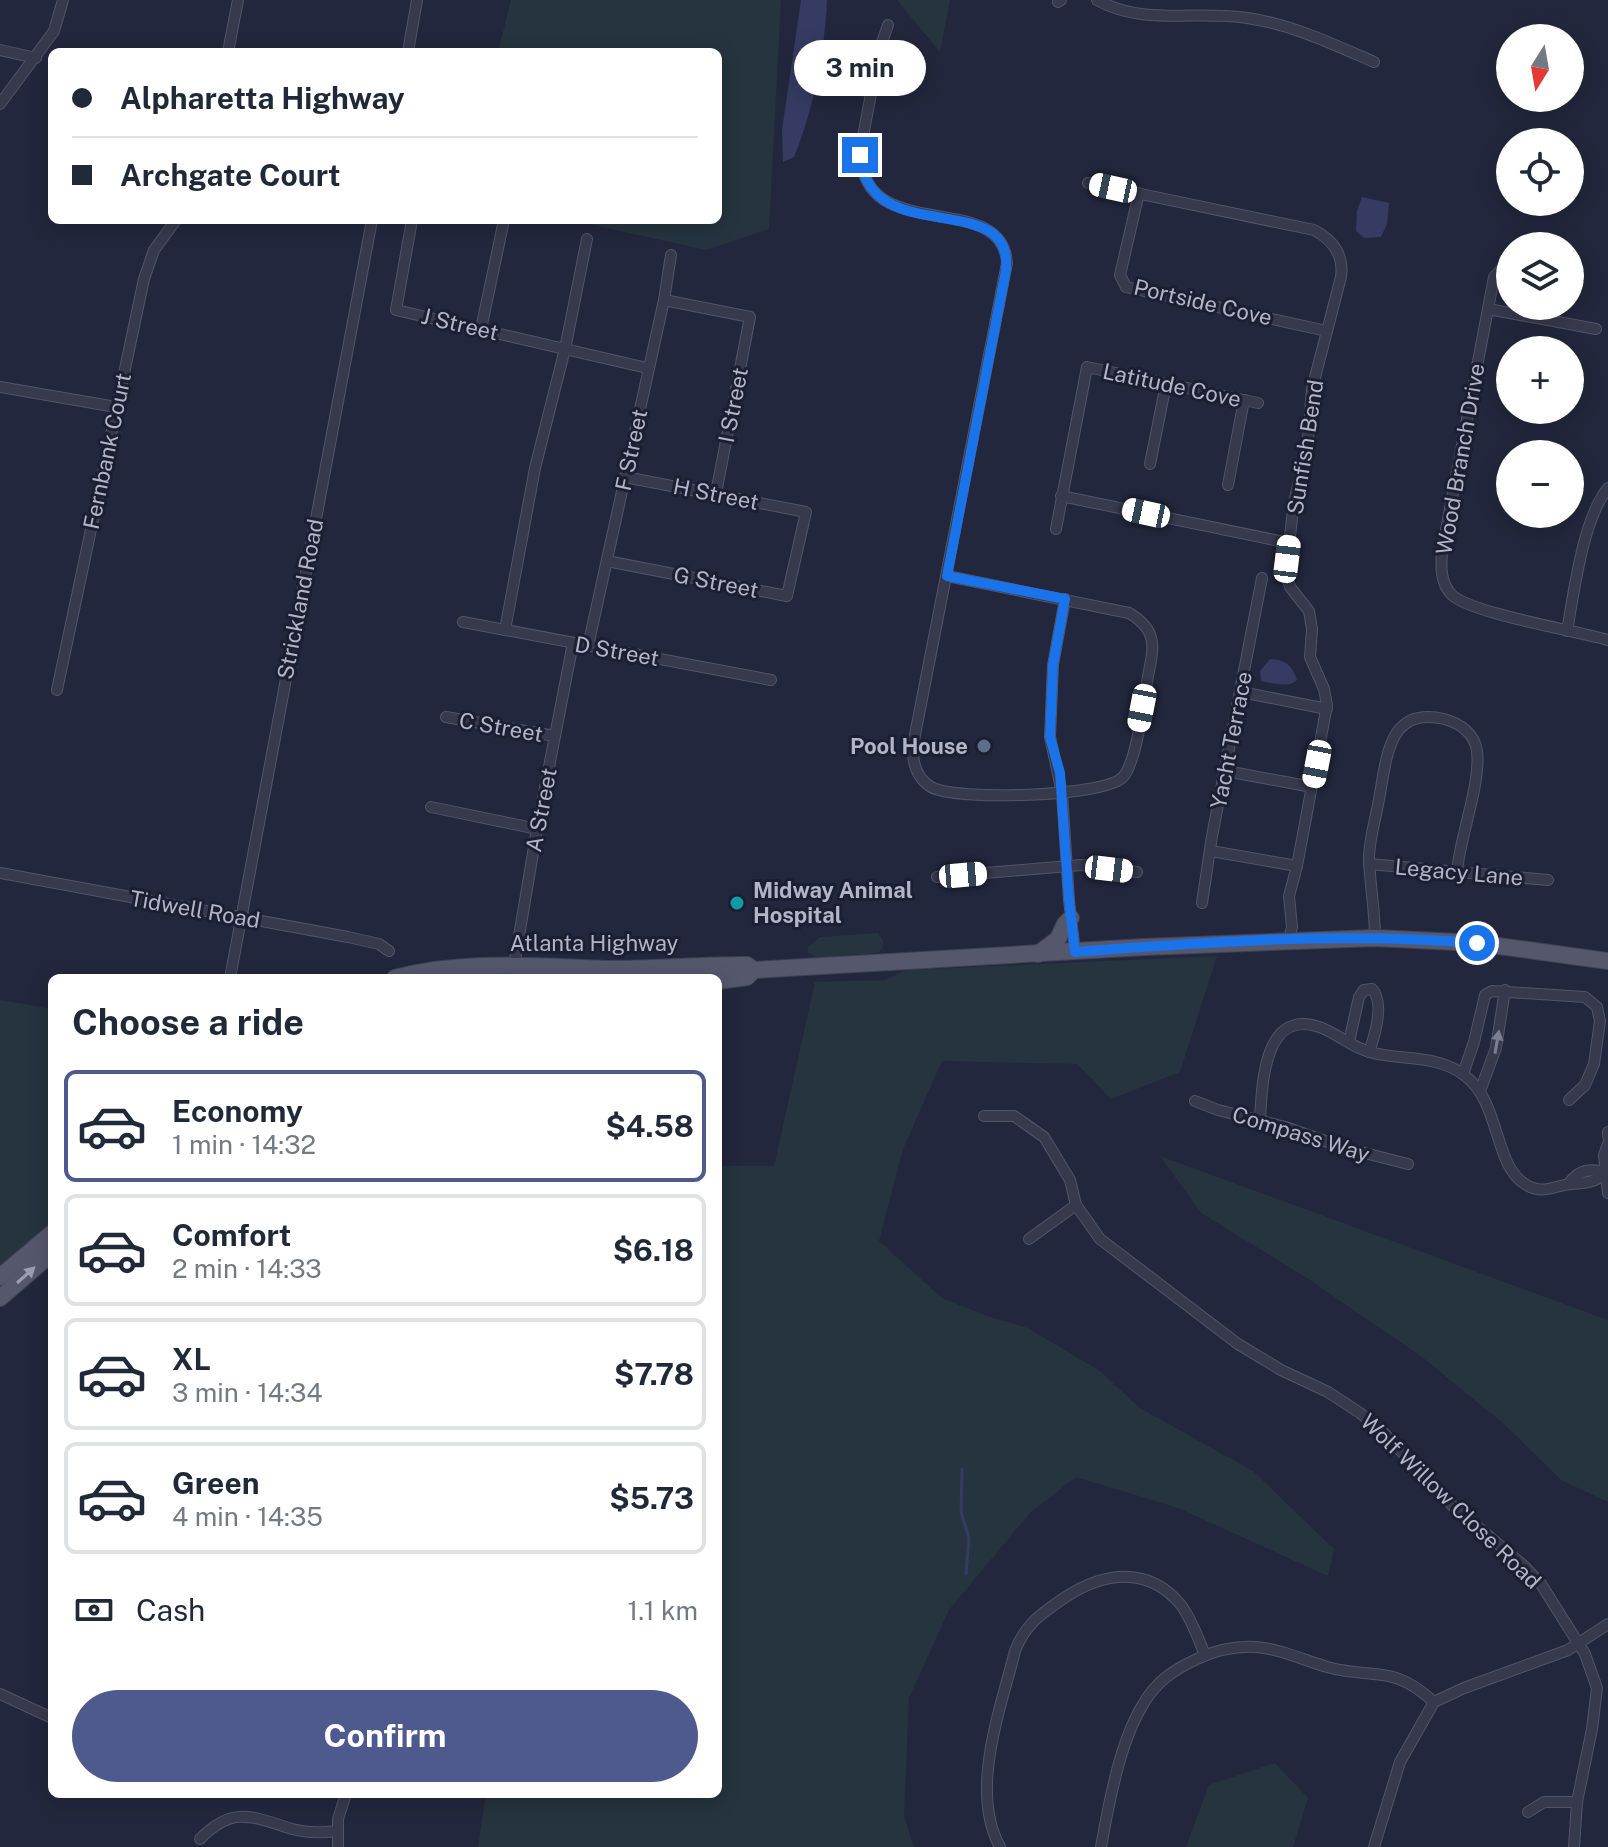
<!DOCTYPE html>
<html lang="en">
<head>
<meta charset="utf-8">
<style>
  :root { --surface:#fff; --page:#f6f6f7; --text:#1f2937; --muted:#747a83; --line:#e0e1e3; --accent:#4e598e }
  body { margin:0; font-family:"Public Sans",sans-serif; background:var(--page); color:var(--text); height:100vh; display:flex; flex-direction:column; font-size:30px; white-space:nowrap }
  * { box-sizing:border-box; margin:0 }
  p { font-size:26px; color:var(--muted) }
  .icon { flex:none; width:44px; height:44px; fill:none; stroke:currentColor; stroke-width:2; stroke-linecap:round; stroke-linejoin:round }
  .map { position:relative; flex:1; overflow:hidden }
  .panel { position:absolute; left:48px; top:974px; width:674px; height:824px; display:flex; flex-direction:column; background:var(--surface); border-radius:12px; box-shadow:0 4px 20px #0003 }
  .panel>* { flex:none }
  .guide { position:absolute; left:48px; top:48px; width:674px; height:176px; border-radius:12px; box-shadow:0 4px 20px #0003; display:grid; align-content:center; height:176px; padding:0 24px; background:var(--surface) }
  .needle { width:52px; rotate:191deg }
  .tools { position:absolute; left:1496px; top:24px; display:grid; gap:16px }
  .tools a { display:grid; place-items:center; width:88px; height:88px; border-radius:50%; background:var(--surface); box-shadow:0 4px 20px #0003; font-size:40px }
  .end { position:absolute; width:36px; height:36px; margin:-18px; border:10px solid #1a73e8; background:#fff; box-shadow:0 0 0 4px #fff }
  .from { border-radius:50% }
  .bubble { position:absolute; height:56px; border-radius:28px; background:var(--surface); box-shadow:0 4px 20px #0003; font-size:26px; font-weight:700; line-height:56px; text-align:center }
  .car { position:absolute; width:24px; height:48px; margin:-24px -12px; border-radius:10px; box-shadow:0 0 6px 2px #0007; background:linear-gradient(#fff 24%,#345 0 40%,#fff 0 76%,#345 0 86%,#fff 0) }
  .guide b { display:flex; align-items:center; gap:28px; height:76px; font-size:30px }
  .guide b+b { border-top:2px solid var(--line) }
  .guide i { width:20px; height:20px; background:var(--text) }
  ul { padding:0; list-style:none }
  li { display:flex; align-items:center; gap:24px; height:112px; margin:0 16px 12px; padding:0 8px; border:4px solid var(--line); border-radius:12px }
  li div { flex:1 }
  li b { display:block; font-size:30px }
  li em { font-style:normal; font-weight:700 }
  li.on { border-color:var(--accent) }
  li>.icon { width:72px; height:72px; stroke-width:1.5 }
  h2 { padding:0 24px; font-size:36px; line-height:96px }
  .pay { display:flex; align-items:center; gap:20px; height:88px; padding:0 24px; font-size:30px }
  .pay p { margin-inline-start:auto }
  .cta { display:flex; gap:16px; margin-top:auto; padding:16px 24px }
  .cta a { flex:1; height:92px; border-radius:48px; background:var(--accent); color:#fff; font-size:32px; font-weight:700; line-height:92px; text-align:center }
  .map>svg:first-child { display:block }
  .green { fill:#25343e }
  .water { fill:#353b62 }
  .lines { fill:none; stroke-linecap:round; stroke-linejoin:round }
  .stream { stroke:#353b62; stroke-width:3 }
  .minor-casing { stroke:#525568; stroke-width:12 }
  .primary-casing { stroke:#404356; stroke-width:18 }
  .minor { stroke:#373a4d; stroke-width:10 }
  .primary { stroke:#55586d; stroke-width:16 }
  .oneway { fill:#7b7e91 }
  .oneway2 { fill:#9b9eb1 }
  .route { stroke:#1a73e8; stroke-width:10 }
  .service-dot { fill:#5c6f8a; stroke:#1c1f32; stroke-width:3 }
  .culture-dot { fill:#0f9aa8; stroke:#1c1f32; stroke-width:3 }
  .labels { text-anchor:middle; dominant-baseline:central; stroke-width:6; stroke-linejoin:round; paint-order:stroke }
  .street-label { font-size:22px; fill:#b2b5c8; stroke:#1c1f32 }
  .poi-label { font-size:22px; font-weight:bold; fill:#b2b5c8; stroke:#1c1f32; text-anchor:end }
</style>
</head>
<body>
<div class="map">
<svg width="1608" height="1847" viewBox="0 0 1608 1847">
  <rect width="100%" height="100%" fill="#23273d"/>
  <!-- green -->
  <g class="green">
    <polygon points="511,0 781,0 769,229 706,250 570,220 718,220 718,52 498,52"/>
    <polygon points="897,0 950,0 940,52"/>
    <polygon points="878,933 883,941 883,947 878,953 819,958 808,953 808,947 820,937"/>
    <polygon points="1217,956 1180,1072 1111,1099 1077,1064 942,1061 903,1149 879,1241 942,1298 990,1317 1028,1328 1100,1371 1140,1408 1253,1471 1334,1549 1328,1576 1178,1508 1076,1477 1030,1513 949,1610 909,1698 904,1816 914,1847 478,1847 486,1794 718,1794 718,1166 774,1166 815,982 885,980 906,970"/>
    <polygon points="0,1000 52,1009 52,1228 0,1273"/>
    <polygon points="1160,1156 1608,1320 1608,1502 1561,1480 1504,1424 1422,1357 1307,1278 1201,1213"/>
    <polygon points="1275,1763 1308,1798 1293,1847 1186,1847 1209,1785"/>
  </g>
  <!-- water -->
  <g class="water">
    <path d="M801 0H827C825 50 813 111 794 157L783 162 782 130Z"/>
    <polygon points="1362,197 1389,203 1387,224 1381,237 1364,238 1356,231 1357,211"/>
    <path d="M1270 659C1286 660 1292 665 1297 680 1288 689 1273 683 1261 681L1260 671Z"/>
  </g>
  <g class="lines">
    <!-- stream -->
    <polyline class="stream" points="962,1469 961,1512 969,1538 966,1574"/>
    <!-- minor casing -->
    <g class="minor-casing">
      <g id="minor">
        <path d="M1097 0C1144 26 1196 10 1247 18 1291 24 1333 44 1374 62"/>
        <polyline points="1058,2 1061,0"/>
        <path d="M888 25 879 51 861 147C856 250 1002 186 1007 263L913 745C912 761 916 778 931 787 955 801 1105 797 1123 777 1137 761 1144 699 1148 676 1154 647 1158 630 1129 613L947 576"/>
        <polyline points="0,50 36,58"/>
        <polyline points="228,52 238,0"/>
        <polyline points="408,52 417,0"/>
        <polyline points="0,104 54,31 63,0"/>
        <path d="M1088 183 1314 230C1333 240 1344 255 1341 277L1312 389 1307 451 1294 502 1286 570 1290 587 1309 611 1312 629 1310 657 1324 689 1327 705 1297 866 1289 896 1292 927 1289 940"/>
        <polyline points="1139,193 1120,275 1126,287 1327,331"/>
        <polyline points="412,220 396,310 647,368"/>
        <path d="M1510 260 1494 277 1442 551C1441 566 1440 582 1451 594 1468 613 1578 631 1608 640"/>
        <polyline points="664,300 750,317 716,493"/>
        <polyline points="1488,309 1596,329"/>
        <polyline points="481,329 504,220"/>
        <polyline points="0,387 116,407"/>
        <polyline points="1150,464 1166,384"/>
        <polyline points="1228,485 1244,400"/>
        <polyline points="1061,496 1289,543"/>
        <polyline points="1056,529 1087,367 1258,403"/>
        <polyline points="607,561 787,596 806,512 625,477"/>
        <polyline points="1065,599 1053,665 1050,737 1062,793 1069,900 1075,952"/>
        <polyline points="463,622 771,680"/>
        <polyline points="505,630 535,468 565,349 587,239"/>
        <path d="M1567 631C1574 592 1583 518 1608 488"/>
        <polyline points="588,646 664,300 671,255"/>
        <polyline points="57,690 144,279 154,250 176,220"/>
        <polyline points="1241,692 1327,709"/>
        <polyline points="446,717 555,736"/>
        <polyline points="1226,771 1312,787"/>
        <polyline points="431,807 537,829"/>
        <polyline points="1211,851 1297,866"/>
        <polyline points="1369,864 1548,880"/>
        <polyline points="0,873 348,937 379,944 389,951"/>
        <polyline points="937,877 1081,865 1137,872"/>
        <polyline points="1202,903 1212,836 1262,578"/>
        <path d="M1375 938C1375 911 1370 885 1369 859 1369 839 1376 818 1379 799 1387 759 1387 706 1444 719 1460 723 1475 734 1477 751 1481 783 1460 837 1457 871"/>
        <polyline points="230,978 372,220"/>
        <polyline points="512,978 537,829 573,643"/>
        <path d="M1349 1042 1359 997 1364 990 1372 989C1385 1003 1375 1035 1369 1052"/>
        <polyline points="1463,1074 1474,1042 1485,995 1492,991 1585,997 1597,1007 1600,1021 1594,1064 1585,1085 1569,1100"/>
        <polyline points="1480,1091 1496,1048 1505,990"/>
        <polyline points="1195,1101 1218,1110 1285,1127 1345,1148 1408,1164"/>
        <polyline points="984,1116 1014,1116 1044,1137 1070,1180 1076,1205 1100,1239 1238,1344 1281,1370 1328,1392 1360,1413 1380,1429 1453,1506 1523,1565 1541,1584 1585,1654 1597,1688 1592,1729 1577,1802 1574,1847"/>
        <path d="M1260 1120C1262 1087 1263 1011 1316 1026 1335 1031 1350 1047 1370 1052 1401 1061 1436 1054 1464 1075 1501 1102 1493 1164 1525 1184 1543 1196 1554 1185 1572 1184 1585 1183 1595 1183 1605 1173"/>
        <polyline points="1608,1132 1608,1136"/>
        <polyline points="1608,1144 1604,1155 1608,1193"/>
        <path d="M1569 1183C1581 1168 1591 1169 1608 1172"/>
        <polyline points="1029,1239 1076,1205"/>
        <polyline points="0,1694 52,1718"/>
        <polyline points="1528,1812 1544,1802 1577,1802"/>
        <path d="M200 1839C233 1805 253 1817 292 1829 307 1833 321 1833 337 1831"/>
        <polyline points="338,1847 338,1819 346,1794"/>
        <path d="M1000 1847C969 1791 1001 1708 1015 1651 1025 1624 1042 1613 1064 1598 1103 1572 1148 1565 1181 1605 1192 1620 1198 1638 1205 1655"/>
        <path d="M1101 1847C1110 1797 1124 1711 1165 1678 1175 1670 1186 1664 1197 1659 1216 1650 1235 1646 1256 1647 1281 1649 1303 1660 1327 1667 1375 1680 1391 1663 1434 1702"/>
        <polyline points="1374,1847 1400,1762 1434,1702 1464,1688 1568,1650 1608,1624"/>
      </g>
    </g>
    <!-- primary casing -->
    <g class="primary-casing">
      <g id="primary">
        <polyline points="1038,954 1058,939 1065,924 1071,918"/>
        <polyline points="754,970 1144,947 1375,938 1477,943 1608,961"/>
        <path d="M395 978C465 959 538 967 610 969 656 969 701 965 747 965L754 970"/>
        <polyline points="718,981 747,977 754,970"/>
        <polyline points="0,1277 52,1233"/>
        <polyline points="0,1298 52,1253"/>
      </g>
    </g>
    <!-- minor -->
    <use href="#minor" class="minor"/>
    <!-- primary -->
    <use href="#primary" class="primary"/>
  </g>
  <!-- one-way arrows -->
  <defs><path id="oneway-solid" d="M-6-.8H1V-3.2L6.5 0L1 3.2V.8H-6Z" transform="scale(2)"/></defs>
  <use class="oneway" href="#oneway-solid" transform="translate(1497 1042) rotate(-80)"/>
  <use class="oneway2" href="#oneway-solid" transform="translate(26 1275) rotate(-42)"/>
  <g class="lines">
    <!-- route -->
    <path class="route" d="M860 155C868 252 1014 186 1006 270L947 576 1065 599 1053 665 1050 737 1060 773 1069 900 1075 952C1208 942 1344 932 1477 943"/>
  </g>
  <!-- markers -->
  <circle class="service-dot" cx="984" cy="746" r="8"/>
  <circle class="culture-dot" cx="737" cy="903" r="8"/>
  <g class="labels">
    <!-- street labels -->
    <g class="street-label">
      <text transform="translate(1203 302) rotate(13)">Portside Cove</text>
      <text transform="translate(460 324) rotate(13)">J Street</text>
      <text transform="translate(1172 385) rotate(12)">Latitude Cove</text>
      <text transform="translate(733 405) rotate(-79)">I Street</text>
      <text transform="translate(1305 447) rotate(-81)">Sunfish Bend</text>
      <text transform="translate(631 450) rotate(-78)">F Street</text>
      <text transform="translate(107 451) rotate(-78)">Fernbank Court</text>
      <text transform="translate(1460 459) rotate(-80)">Wood Branch Drive</text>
      <text transform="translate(716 494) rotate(11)">H Street</text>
      <text transform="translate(716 582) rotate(11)">G Street</text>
      <text transform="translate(300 599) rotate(-79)">Strickland Road</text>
      <text transform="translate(617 651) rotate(10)">D Street</text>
      <text transform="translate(501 727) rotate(10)">C Street</text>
      <text transform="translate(1231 740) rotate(-79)">Yacht Terrace</text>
      <text transform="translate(541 810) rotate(-79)">A Street</text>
      <text transform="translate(1459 872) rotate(5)">Legacy Lane</text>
      <text transform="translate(195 909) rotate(10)">Tidwell Road</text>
      <text x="594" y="943">Atlanta Highway</text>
      <text transform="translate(1301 1134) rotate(17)">Compass Way</text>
      <text transform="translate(1451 1501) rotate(44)">Wolf Willow Close Road</text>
    </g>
    <!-- poi labels -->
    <g class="poi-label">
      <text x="968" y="746">Pool House</text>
      <text x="753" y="890" text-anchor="start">Midway Animal<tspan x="753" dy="25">Hospital</tspan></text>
    </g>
  </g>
</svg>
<div class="tools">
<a><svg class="needle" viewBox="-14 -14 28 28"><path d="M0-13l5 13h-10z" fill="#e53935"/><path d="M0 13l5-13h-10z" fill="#747a83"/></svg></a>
<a><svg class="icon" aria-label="locate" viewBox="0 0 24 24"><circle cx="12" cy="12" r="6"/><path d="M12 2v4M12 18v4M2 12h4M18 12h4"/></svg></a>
<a><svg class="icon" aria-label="layers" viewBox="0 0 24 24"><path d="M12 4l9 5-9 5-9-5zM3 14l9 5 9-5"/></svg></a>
<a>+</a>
<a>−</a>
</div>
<i class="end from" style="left:1477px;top:943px"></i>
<i class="end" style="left:860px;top:155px"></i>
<div class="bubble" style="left:794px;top:40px;width:132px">3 min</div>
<i class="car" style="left:1113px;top:188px;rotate:282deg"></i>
<i class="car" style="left:1146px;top:513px;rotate:282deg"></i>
<i class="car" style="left:1287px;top:559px;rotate:7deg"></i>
<i class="car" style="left:1142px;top:708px;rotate:191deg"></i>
<i class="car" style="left:1317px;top:764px;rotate:191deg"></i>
<i class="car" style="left:1109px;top:869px;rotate:97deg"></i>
<i class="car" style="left:963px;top:875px;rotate:85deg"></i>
<div class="guide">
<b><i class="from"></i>Alpharetta Highway</b>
<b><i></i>Archgate Court</b>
</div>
<section class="panel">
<h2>Choose a ride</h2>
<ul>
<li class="on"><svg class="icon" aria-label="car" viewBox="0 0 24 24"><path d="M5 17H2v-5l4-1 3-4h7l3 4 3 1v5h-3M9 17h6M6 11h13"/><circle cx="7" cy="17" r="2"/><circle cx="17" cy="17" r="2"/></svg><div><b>Economy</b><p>1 min · 14:32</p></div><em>$4.58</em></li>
<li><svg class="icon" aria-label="car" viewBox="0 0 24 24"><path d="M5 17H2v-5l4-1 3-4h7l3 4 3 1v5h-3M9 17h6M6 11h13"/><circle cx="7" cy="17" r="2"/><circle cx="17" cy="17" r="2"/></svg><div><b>Comfort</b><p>2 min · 14:33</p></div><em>$6.18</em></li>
<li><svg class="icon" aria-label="car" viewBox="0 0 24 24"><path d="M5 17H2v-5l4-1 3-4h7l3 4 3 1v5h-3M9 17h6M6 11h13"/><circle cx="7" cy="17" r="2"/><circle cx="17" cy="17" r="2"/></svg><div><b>XL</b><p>3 min · 14:34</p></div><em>$7.78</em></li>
<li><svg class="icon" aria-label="car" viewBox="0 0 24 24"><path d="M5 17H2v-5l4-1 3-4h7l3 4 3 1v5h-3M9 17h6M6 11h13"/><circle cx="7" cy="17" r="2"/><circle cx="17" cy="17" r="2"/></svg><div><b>Green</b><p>4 min · 14:35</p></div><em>$5.73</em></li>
</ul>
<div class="pay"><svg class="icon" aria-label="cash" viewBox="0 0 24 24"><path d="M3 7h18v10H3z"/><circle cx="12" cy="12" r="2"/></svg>Cash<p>1.1 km</p></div>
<div class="cta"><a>Confirm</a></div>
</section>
</div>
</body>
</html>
